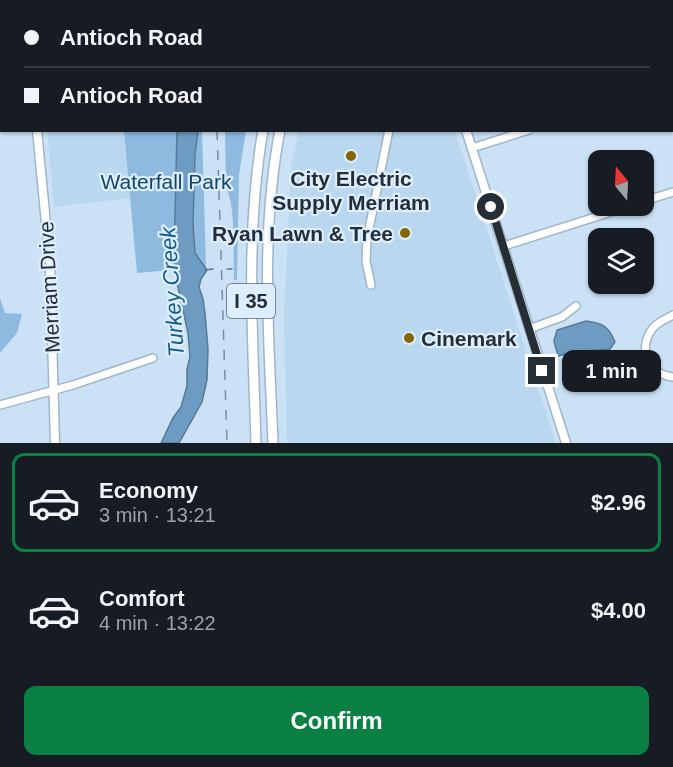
<!DOCTYPE html>
<html lang="en">
<head>
<meta charset="utf-8">
<style>
  :root { --surface:#171b24; --page:#20242c; --text:#f1f3f6; --muted:#9ea1a6; --line:#363941; --accent:#0b8043 }
  body { margin:0; font-family:Helvetica,sans-serif; background:var(--page); color:var(--text); height:100vh; display:flex; flex-direction:column; font-size:22px; white-space:nowrap }
  * { box-sizing:border-box; margin:0 }
  p { font-size:20px; color:var(--muted) }
  .icon { flex:none; width:33px; height:33px; fill:none; stroke:currentColor; stroke-width:2; stroke-linecap:round; stroke-linejoin:round }
  .map { position:relative; height:443px; overflow:hidden }
  .sheet { display:flex; flex-direction:column; background:var(--surface); flex:1 }
  .sheet>* { flex:none }
  .hud { position:absolute; left:0px; top:0px; width:674px; height:132px; box-shadow:0 2px 4px #0004; display:grid; align-content:center; height:132px; padding:0 24px; background:var(--surface) }
  .needle { width:39px; rotate:342deg }
  .controls { position:absolute; left:588px; top:150px; display:grid; gap:12px }
  .controls a { display:grid; place-items:center; width:66px; height:66px; border-radius:12px; background:var(--surface); box-shadow:0 2px 4px #0004; font-size:30px }
  .end { position:absolute; width:27px; height:27px; margin:-14px; border:8px solid #252e35; background:#fff; box-shadow:0 0 0 3px #fff }
  .from { border-radius:50% }
  .bubble { position:absolute; height:42px; border-radius:12px; background:var(--surface); box-shadow:0 2px 4px #0004; font-size:20px; font-weight:800; line-height:42px; text-align:center }
  .hud b { display:flex; align-items:center; gap:21px; height:57px; font-size:22px }
  .hud b+b { border-top:2px solid var(--line) }
  .hud i { width:15px; height:15px; background:var(--text) }
  ul { padding:10px 0 0; list-style:none }
  li { display:flex; align-items:center; gap:18px; height:99px; margin:0 12px 9px; padding:0 12px; border:3px solid transparent; border-radius:12px }
  li div { flex:1 }
  li b { display:block; font-size:22px }
  li em { font-style:normal; font-weight:800 }
  li.current { border-color:var(--accent) }
  li>.icon { width:54px; height:54px; stroke-width:1.5 }
  .action { display:flex; gap:12px; margin-top:auto; padding:12px 24px }
  .action a { flex:1; height:69px; border-radius:12px; background:var(--accent); color:#fff; font-size:24px; font-weight:800; line-height:69px; text-align:center }
  .map>svg:first-child { display:block }
  .built { fill:#bad7f0 }
  .green { fill:#8fbadf }
  .water { fill:#6d9bc2; stroke:#577a98; stroke-width:1.5 }
  .lines { fill:none; stroke-linecap:round; stroke-linejoin:round }
  .stream { stroke:#577a98; stroke-width:1.5 }
  .minor-casing { stroke:#9fb5c9; stroke-width:10 }
  .major-casing { stroke:#9fb5c9; stroke-width:11 }
  .highway-casing { stroke:#9fb5c9; stroke-width:12 }
  .minor { stroke:#fff; stroke-width:7 }
  .major { stroke:#fff; stroke-width:8 }
  .highway { stroke:#fff; stroke-width:9 }
  .rail { stroke:#7c8d9a; stroke-width:1.5; stroke-dasharray:10 10; stroke-linecap:butt }
  .route { stroke:#252e35; stroke-width:8 }
  .poi-dot { fill:#866400; stroke:#dceeff; stroke-width:2 }
  .labels { text-anchor:middle; dominant-baseline:central; stroke-width:4.5; stroke-linejoin:round; paint-order:stroke }
  .shield { fill:#dceeff; stroke:#5c6872; stroke-width:1.5 }
  .shield-label { font-size:20px; font-weight:bold; fill:#252e35 }
  .poi-label { font-size:21px; font-weight:bold; fill:#252e35; stroke:#dceeff }
  .park-label { font-size:21px; fill:#11466c; stroke:#dceeff }
  .street-label { font-size:21px; fill:#252e35; stroke:#dceeff }
  .water-label { font-size:22px; font-style:italic; fill:#135b8e; stroke:#dceeff }
</style>
</head>
<body>
<div class="map">
<svg width="673" height="443" viewBox="0 0 673 443">
  <rect width="100%" height="100%" fill="#cbe2f6"/>
  <!-- built -->
  <g class="built">
    <polygon points="47,131 124,131 130,198 54,207"/>
    <polygon points="299,131 455,131 556,443 287,443 284,316 291,166"/>
  </g>
  <!-- green -->
  <g class="green">
    <polygon points="565,0 673,0 673,80 672,2"/>
    <polygon points="124,131 202,131 206,267 137,273"/>
    <path d="M225 131H246L239 175 237 280H234C233 258 236 205 226 188Z"/>
    <polygon points="0,298 5,313 22,314 17,333 0,353"/>
  </g>
  <!-- water -->
  <g class="water">
    <polygon points="177,131 198,131 195,154 193,224 195,253 207,270 201,279 199,287 203,299 205,313 208,349 207,380 202,402 179,443 161,443 173,418 181,407 187,386 187,369 190,357 188,333 175,274 174,257"/>
    <path d="M586 321C603 323 609 327 615 342L610 349 573 352 558 356 554 341 557 330Z"/>
  </g>
  <g class="lines">
    <!-- stream -->
    <g class="stream">
      <polyline points="227,269 232,269"/>
      <polyline points="205,270 213,269"/>
    </g>
    <!-- minor casing -->
    <g class="minor-casing">
      <g id="minor">
        <polyline points="559,0 560,2"/>
        <polyline points="0,25 2,25"/>
        <polyline points="672,85 673,84"/>
        <polyline points="472,148 529,130"/>
        <polyline points="644,201 673,192"/>
        <polyline points="504,246 630,206"/>
        <polyline points="371,285 366,261 367,239 389,130"/>
        <path d="M673 315C666 319 658 322 653 328 637 348 648 374 673 377"/>
        <polyline points="529,329 562,317 576,306"/>
        <polyline points="0,405 73,385 153,358"/>
      </g>
    </g>
    <!-- major casing -->
    <g class="major-casing">
      <g id="major">
        <polyline points="427,0 427,2"/>
        <polyline points="27,2 27,0"/>
        <polyline points="37,130 50,265 55,443"/>
        <polyline points="466,130 566,443"/>
      </g>
    </g>
    <!-- highway casing -->
    <g class="highway-casing">
      <g id="highway">
        <polyline points="294,2 295,0"/>
        <polyline points="312,2 312,0"/>
        <polyline points="404,2 408,0"/>
        <path d="M256 443C253 339 245 234 263 130"/>
        <path d="M273 443C269 339 260 233 280 130"/>
      </g>
    </g>
    <!-- minor -->
    <use href="#minor" class="minor"/>
    <!-- major -->
    <use href="#major" class="major"/>
    <!-- highway -->
    <use href="#highway" class="highway"/>
    <!-- rail -->
    <g class="rail">
      <polyline points="214,2 214,0"/>
      <polyline points="217,130 227,443"/>
    </g>
  </g>
  <g class="lines">
    <!-- route -->
    <polyline class="route" points="491,207 542,371"/>
  </g>
  <!-- markers -->
  <g class="poi-dot">
    <circle cx="351" cy="156" r="6"/>
    <circle cx="405" cy="233" r="6"/>
    <circle cx="409" cy="338" r="6"/>
  </g>
  <g class="labels">
    <!-- shield labels -->
    <rect class="shield" x="227" y="284" width="48" height="34" rx="4.5"/>
    <g class="shield-label">
      <text x="251" y="301">I 35</text>
    </g>
    <!-- poi labels -->
    <g class="poi-label">
      <text x="351" y="178">City Electric<tspan x="351" dy="24">Supply Merriam</tspan></text>
      <text x="393" y="233" text-anchor="end">Ryan Lawn &amp; Tree</text>
      <text x="421" y="338" text-anchor="start">Cinemark</text>
    </g>
    <!-- park labels -->
    <g class="park-label">
      <text x="166" y="181">Waterfall Park</text>
    </g>
    <!-- street labels -->
    <g class="street-label">
      <text transform="translate(49 287) rotate(-93)">Merriam Drive</text>
    </g>
    <!-- water labels -->
    <g class="water-label">
      <text transform="translate(172 292) rotate(-94)">Turkey Creek</text>
    </g>
  </g>
</svg>
<div class="controls">
<a><svg class="needle" viewBox="-14 -14 28 28"><path d="M0-13l5 13h-10z" fill="#e53935"/><path d="M0 13l5-13h-10z" fill="#9ea1a6"/></svg></a>
<a><svg class="icon" aria-label="layers" viewBox="0 0 24 24"><path d="M12 4l9 5-9 5-9-5zM3 14l9 5 9-5"/></svg></a>
</div>
<i class="end from" style="left:491px;top:207px"></i>
<i class="end" style="left:542px;top:371px"></i>
<div class="bubble" style="left:562px;top:350px;width:99px">1 min</div>
<div class="hud">
<b><i class="from"></i>Antioch Road</b>
<b><i></i>Antioch Road</b>
</div>
</div>
<section class="sheet">
<ul>
<li class="current"><svg class="icon" aria-label="car" viewBox="0 0 24 24"><path d="M5 17H2v-5l4-1 3-4h7l3 4 3 1v5h-3M9 17h6M6 11h13"/><circle cx="7" cy="17" r="2"/><circle cx="17" cy="17" r="2"/></svg><div><b>Economy</b><p>3 min · 13:21</p></div><em>$2.96</em></li>
<li><svg class="icon" aria-label="car" viewBox="0 0 24 24"><path d="M5 17H2v-5l4-1 3-4h7l3 4 3 1v5h-3M9 17h6M6 11h13"/><circle cx="7" cy="17" r="2"/><circle cx="17" cy="17" r="2"/></svg><div><b>Comfort</b><p>4 min · 13:22</p></div><em>$4.00</em></li>
</ul>
<div class="action"><a>Confirm</a></div>
</section>
</body>
</html>
